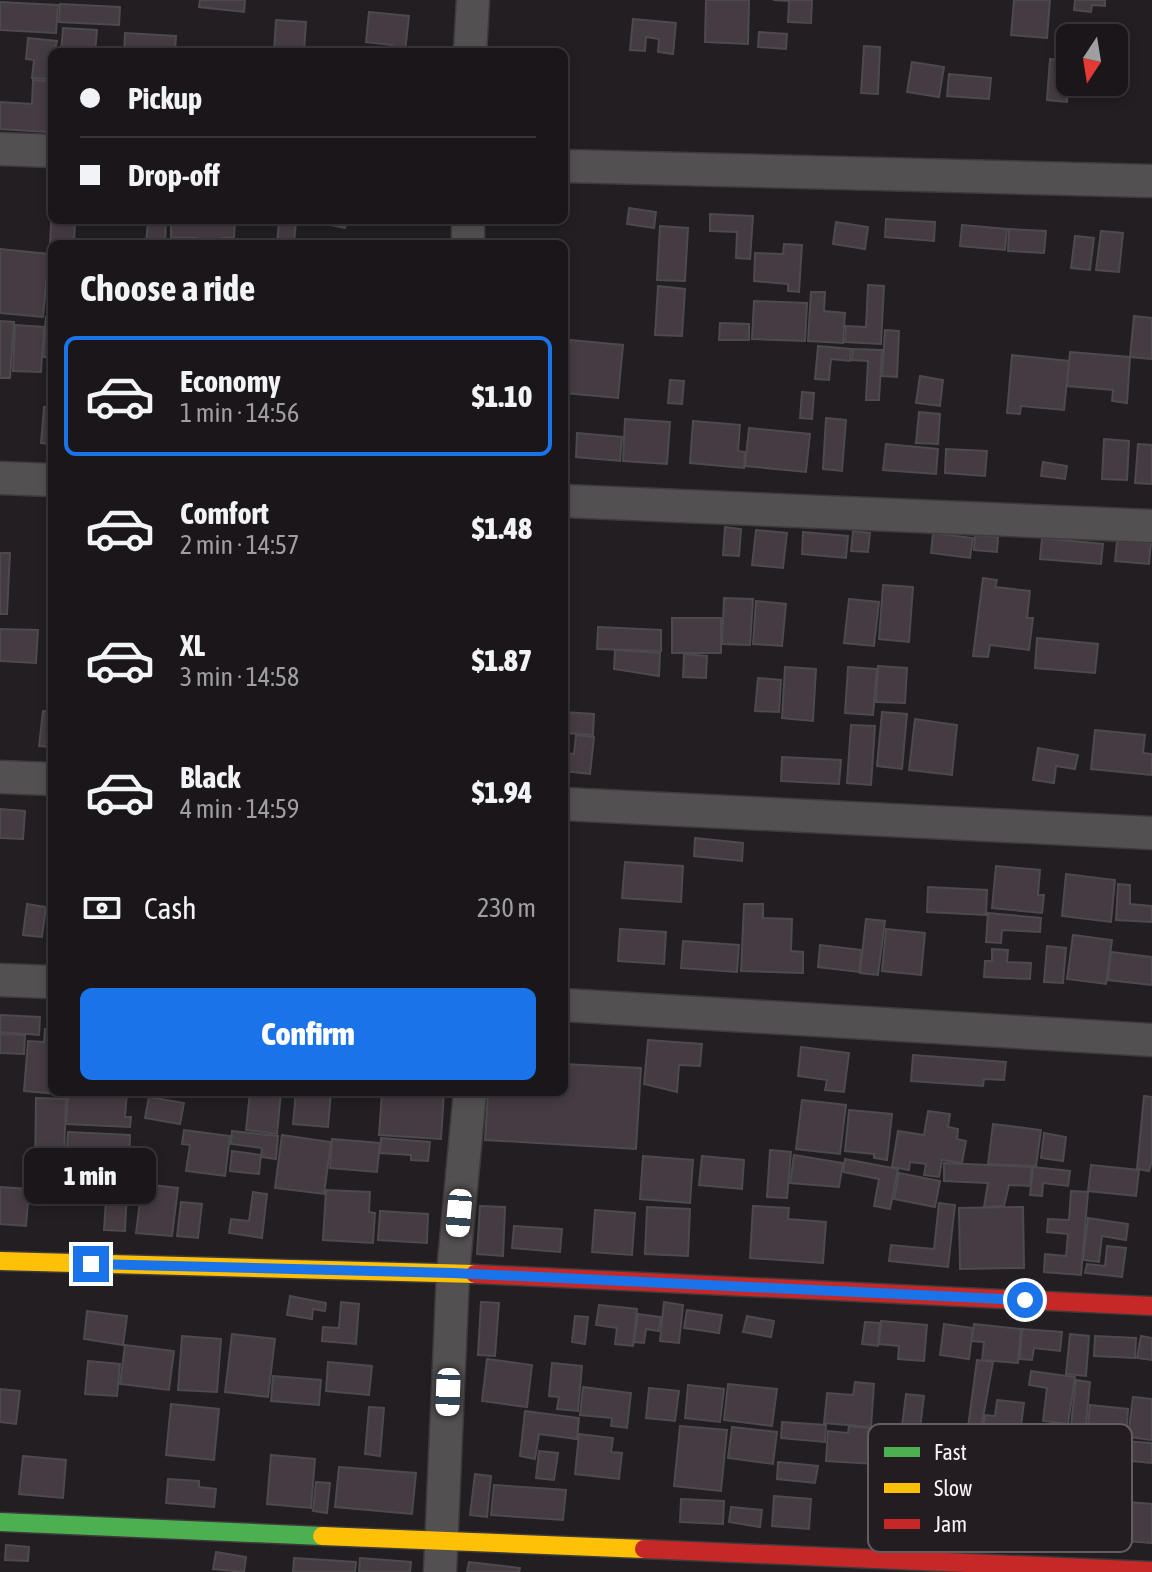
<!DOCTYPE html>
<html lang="en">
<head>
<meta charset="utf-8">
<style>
  :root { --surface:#1a1619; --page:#272326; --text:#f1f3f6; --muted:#9f9fa2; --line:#383538; --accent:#1a73e8 }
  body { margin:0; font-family:"Asap Condensed",sans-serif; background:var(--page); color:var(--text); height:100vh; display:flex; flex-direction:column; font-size:30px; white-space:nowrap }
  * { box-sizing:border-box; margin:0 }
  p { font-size:26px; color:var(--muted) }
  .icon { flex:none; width:44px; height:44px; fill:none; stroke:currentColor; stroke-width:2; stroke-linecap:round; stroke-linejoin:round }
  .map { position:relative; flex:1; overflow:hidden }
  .panel { position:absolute; left:48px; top:240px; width:520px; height:856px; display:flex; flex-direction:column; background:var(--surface); border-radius:12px; box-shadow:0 4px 12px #0003,0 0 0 2px var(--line) }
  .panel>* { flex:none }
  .hud { position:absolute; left:48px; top:48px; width:520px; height:176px; border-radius:12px; box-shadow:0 4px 12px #0003,0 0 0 2px var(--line); display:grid; align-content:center; height:176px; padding:0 32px; background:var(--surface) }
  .needle { width:52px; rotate:192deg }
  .fabs { position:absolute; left:1056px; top:24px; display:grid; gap:16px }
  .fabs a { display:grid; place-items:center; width:72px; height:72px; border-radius:12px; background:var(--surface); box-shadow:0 4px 12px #0003,0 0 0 2px var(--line); font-size:40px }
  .end { position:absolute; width:36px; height:36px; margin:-18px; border:10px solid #1a73e8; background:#fff; box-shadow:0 0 0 4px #fff }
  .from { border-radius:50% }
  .bubble { position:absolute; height:56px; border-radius:12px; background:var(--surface); box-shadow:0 4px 12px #0003,0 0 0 2px var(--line); font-size:26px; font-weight:800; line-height:56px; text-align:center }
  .car { position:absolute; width:24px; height:48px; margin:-24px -12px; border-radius:10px; box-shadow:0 0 6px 2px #0007; background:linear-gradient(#fff 24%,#345 0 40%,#fff 0 76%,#345 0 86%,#fff 0) }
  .hud b { display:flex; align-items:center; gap:28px; height:76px; font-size:30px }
  .hud b+b { border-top:2px solid var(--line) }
  .hud i { width:20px; height:20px; background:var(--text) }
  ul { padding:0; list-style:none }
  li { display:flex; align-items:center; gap:24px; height:120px; margin:0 16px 12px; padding:0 16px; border:4px solid transparent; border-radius:12px }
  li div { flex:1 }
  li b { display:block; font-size:30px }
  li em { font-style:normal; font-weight:800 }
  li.active { border-color:var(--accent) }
  li>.icon { width:72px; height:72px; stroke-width:1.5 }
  h2 { padding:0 32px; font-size:36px; line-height:96px }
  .pay { display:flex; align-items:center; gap:20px; height:88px; padding:0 32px; font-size:30px }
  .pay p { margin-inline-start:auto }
  .action { display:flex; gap:16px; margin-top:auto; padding:16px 32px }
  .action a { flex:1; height:92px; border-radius:12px; background:var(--accent); color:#fff; font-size:32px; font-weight:800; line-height:92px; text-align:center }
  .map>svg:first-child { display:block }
  .building { fill:#453b43; stroke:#4d4a4d; stroke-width:2 }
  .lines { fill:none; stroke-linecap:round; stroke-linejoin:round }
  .street-casing { stroke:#3e3a3c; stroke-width:35 }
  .fast-casing { stroke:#3e3a3c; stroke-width:21 }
  .slow-casing { stroke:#3e3a3c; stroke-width:21 }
  .jam-casing { stroke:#3e3a3c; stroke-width:21 }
  .street { stroke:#535052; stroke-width:32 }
  .fast { stroke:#4caf50; stroke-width:18 }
  .slow { stroke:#ffc107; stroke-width:18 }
  .jam { stroke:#c62828; stroke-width:18 }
  .route { stroke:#1a73e8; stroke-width:10 }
  .key { fill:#231d22; stroke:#635d61; stroke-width:2 }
  .key-label { font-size:22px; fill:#f7f2f5 }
</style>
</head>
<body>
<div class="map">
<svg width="1152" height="1572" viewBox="0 0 1152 1572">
  <rect width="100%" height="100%" fill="#221e21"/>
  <!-- building -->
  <g class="building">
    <polygon points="200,0 245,0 244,12 199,7"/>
    <polygon points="706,0 749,0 748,44 705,42"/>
    <polygon points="773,0 812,0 811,23 788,22 789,1"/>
    <polygon points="1014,0 1050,0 1047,38 1011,35"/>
    <polygon points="1075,0 1105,0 1105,6 1092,5 1091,12 1074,10"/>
    <polygon points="0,2 58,5 56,33 0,30"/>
    <polygon points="60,4 120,7 119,25 59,22"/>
    <polygon points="369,12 409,16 405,52 391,52 392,45 366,42"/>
    <polygon points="633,19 676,23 673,54 658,52 659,39 646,37 645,51 630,50"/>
    <polygon points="276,20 306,22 304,52 274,52"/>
    <polygon points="63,28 97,30 95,52 61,52"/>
    <polygon points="759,32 787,34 786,49 758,47"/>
    <polygon points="125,33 176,36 175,52 124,52"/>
    <polygon points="28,38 57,41 48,79 32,78 34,60 26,59"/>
    <polygon points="864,46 880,47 878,94 861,93"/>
    <polygon points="1050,59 1070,61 1067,102 1047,100"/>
    <polygon points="912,62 944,67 939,97 907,92"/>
    <polygon points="949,74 991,78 989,99 947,96"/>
    <polygon points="33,80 50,81 47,132 0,129 0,102 32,104"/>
    <polygon points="52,206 52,220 75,220 74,244 52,244 52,281 48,281"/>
    <polygon points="629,208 656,212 654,228 627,224"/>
    <polygon points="710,214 753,216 750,259 736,258 737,232 710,231"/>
    <polygon points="886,219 935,222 934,241 885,237"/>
    <polygon points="148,220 166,220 165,244 146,244"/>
    <polygon points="171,220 235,220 234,238 222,238 222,244 196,244 196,238 171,238"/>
    <polygon points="279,220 296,220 294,244 277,244"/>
    <polygon points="307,220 347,220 345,228"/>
    <polygon points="836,222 868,227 865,249 833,244"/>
    <polygon points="962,225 1007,229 1005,250 960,246"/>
    <polygon points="660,226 688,228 685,281 657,280"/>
    <polygon points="1009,229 1046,231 1044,253 1008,251"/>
    <polygon points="1101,231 1123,233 1119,272 1096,270"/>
    <polygon points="1075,236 1094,238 1090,270 1071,268"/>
    <polygon points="784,244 802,245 799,292 788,291 788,284 754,281 755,253 783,254"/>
    <polygon points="0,249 49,254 43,317 0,313"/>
    <polygon points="868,285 884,286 881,344 845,342 846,326 866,327"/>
    <polygon points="658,286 685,289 682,336 655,335"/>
    <polygon points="811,292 825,292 824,311 845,313 843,343 808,341"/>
    <polygon points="754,301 807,303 805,341 752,339"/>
    <polygon points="1134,316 1152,318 1152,359 1130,357"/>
    <polygon points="46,317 52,317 52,357 43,357"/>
    <polygon points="0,321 14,322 10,378 0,378"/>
    <polygon points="720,323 749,324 749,340 719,340"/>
    <polygon points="15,325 44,327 41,372 13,371"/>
    <polygon points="885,330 899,331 897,377 882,376"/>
    <polygon points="570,340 623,345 618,398 565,393"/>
    <polygon points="818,346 851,349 850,361 831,359 829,380 815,379"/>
    <polygon points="853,349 882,350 879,400 866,400 868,361 852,360"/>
    <polygon points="1070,352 1130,357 1127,403 1112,401 1113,390 1067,386"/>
    <polygon points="1012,355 1069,361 1064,410 1021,406 1020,414 1007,413"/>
    <polygon points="920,376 943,380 940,406 916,403"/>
    <polygon points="670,380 684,381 682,404 668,403"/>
    <polygon points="802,392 814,393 812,419 800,418"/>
    <polygon points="44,407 52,408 52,444 41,443"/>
    <polygon points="919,412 940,414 938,444 916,443"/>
    <polygon points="826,418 846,420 842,471 823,469"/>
    <polygon points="625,419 670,422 667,464 623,461"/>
    <polygon points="693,421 740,425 738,451 745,452 744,468 690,463"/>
    <polygon points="749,428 810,434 806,472 745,466"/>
    <polygon points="577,433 622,437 620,461 576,457"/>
    <polygon points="1104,439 1129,441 1127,480 1102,479"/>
    <polygon points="886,444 938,449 936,474 883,470"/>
    <polygon points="1138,444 1152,445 1152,484 1135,483"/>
    <polygon points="946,449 987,451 985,476 945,473"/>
    <polygon points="1043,462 1067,466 1065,479 1041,476"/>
    <polygon points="725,527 741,529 739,556 723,555"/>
    <polygon points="756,530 787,533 783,568 752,565"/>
    <polygon points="853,531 870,533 868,552 851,551"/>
    <polygon points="803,532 848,536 846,558 802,554"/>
    <polygon points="933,533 973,538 970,558 931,553"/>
    <polygon points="975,535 998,537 997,552 974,550"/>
    <polygon points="1042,538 1103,544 1101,564 1040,559"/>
    <polygon points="1117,541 1151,543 1149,564 1115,561"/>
    <polygon points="0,553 10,553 7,614 0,614"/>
    <polygon points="983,578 997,580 995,587 1030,591 1027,618 1033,618 1029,650 990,645 988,657 973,656"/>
    <polygon points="883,585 913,587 909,642 879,639"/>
    <polygon points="724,598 753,599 750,645 722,644"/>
    <polygon points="849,599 879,602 874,646 844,643"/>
    <polygon points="756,601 786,604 782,646 753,644"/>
    <rect x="672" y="618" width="49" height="35"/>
    <polygon points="598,627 661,630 661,651 597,649"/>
    <polygon points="0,629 38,630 36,663 0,661"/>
    <polygon points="1037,638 1098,644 1095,673 1035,668"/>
    <polygon points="615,650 660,653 659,676 614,669"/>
    <polygon points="684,654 707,656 706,678 683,677"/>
    <polygon points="878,666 907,668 905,703 876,702"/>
    <polygon points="785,667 816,669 813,721 782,718"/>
    <polygon points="848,667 877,669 873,715 845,713"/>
    <polygon points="758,678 781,680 779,712 755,711"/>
    <polygon points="43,711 52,712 52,747 39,746"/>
    <polygon points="564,712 594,714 593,735 564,733"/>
    <polygon points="882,712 907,714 902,769 877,766"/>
    <polygon points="915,719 957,725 952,775 909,770"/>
    <polygon points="851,725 875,726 871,785 847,783"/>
    <polygon points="1095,730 1145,735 1143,753 1152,754 1152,775 1091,769"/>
    <polygon points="576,735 594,737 590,774 564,771 564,753 574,754"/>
    <polygon points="1038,748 1078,755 1075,769 1056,766 1054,783 1033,780"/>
    <polygon points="782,757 841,760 839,784 781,781"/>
    <polygon points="0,809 25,811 23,839 0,838"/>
    <polygon points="695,838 743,843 742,861 694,856"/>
    <polygon points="625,862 683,866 681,902 622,898"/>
    <polygon points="996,866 1040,870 1038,895 1044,895 1042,913 992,908"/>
    <polygon points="1066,874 1115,880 1111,922 1062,916"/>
    <polygon points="1118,884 1130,885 1130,904 1152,906 1152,922 1116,920"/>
    <polygon points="928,887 987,890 986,915 927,912"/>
    <polygon points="27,904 46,907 42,937 23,935"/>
    <polygon points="744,904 763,904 763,918 792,919 791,951 803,952 803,973 741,971"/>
    <polygon points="988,913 1041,918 1040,932 1002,930 1001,943 986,942"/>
    <polygon points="866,919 885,921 878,975 860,973"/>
    <polygon points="620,929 666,932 664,964 618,961"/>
    <polygon points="886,929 925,933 921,975 882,971"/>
    <polygon points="1073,935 1112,940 1106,984 1067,979"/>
    <polygon points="683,941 739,945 737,972 681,968"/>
    <polygon points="820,945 862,950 859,972 818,967"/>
    <polygon points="1047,946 1066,948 1063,983 1044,982"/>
    <polygon points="992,949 1008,950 1007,962 1031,963 1030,979 984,977 985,961 992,961"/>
    <polygon points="1111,952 1152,957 1152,985 1108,980"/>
    <polygon points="0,1015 40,1017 39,1035 0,1032"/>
    <polygon points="45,1029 52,1030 52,1092 83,1092 83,1096 24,1091 28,1041 44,1042"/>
    <polygon points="0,1034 25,1035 24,1054 0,1053"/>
    <polygon points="648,1040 702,1044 700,1066 679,1065 677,1092 644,1084"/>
    <polygon points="801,1047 849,1053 844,1092 825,1090 827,1080 798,1076"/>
    <polygon points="913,1055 1006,1062 1004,1080 984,1079 983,1086 911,1081"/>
    <polygon points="564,1064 641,1068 636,1149 485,1140 488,1092 564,1092"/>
    <polygon points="88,1092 127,1092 125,1117 131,1117 130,1127 66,1124 68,1096 88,1097"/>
    <polygon points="250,1092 281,1092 277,1134 246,1130"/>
    <polygon points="296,1092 331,1092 328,1127 293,1124"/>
    <polygon points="382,1092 444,1092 441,1139 379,1135"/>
    <polygon points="1144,1096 1152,1097 1152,1161 1149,1171 1137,1169"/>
    <polygon points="149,1097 184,1103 180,1124 145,1118"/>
    <polygon points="36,1098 66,1099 64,1159 54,1159 54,1167 35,1167"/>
    <polygon points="802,1100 846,1105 840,1154 796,1149"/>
    <polygon points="849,1110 892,1114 887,1160 874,1158 874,1154 845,1151"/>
    <polygon points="928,1111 950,1114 948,1127 958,1129 957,1139 966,1141 962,1163 942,1160 939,1177 924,1175 926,1164 910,1162 909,1170 892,1167 898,1131 924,1135"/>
    <polygon points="993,1124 1041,1130 1036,1166 988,1164"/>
    <polygon points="184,1130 230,1136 225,1176 186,1171 190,1145 182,1144"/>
    <polygon points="232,1131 278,1136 276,1159 261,1157 262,1148 231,1144"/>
    <polygon points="68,1132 130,1135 129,1165 66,1162"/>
    <polygon points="1044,1133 1066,1137 1063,1161 1041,1158"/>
    <polygon points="282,1135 331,1142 324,1194 275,1188"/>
    <polygon points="381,1138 430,1142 428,1161 411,1160 411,1155 380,1153"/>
    <polygon points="332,1139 380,1143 377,1172 330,1168"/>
    <polygon points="770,1150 791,1152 787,1198 767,1197"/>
    <polygon points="232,1151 261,1155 259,1174 230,1171"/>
    <polygon points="794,1155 843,1163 839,1187 790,1183"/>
    <polygon points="643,1156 693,1160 690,1203 640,1199"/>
    <polygon points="702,1156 744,1160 742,1189 699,1185"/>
    <polygon points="845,1159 898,1169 890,1209 874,1206 879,1179 843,1172"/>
    <polygon points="944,1163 1032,1167 1030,1186 1009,1185 1004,1206 984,1207 988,1183 944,1181"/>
    <polygon points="1091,1165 1139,1170 1136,1196 1088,1191"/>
    <polygon points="1033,1167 1070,1171 1068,1186 1043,1183 1042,1196 1030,1195"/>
    <polygon points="108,1169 128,1170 125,1231 104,1230"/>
    <polygon points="899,1173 940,1181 935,1207 894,1199"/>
    <polygon points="142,1184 178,1188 172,1236 136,1233"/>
    <polygon points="0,1187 29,1189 26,1226 0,1224"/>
    <polygon points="326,1190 370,1192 369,1212 375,1213 373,1243 323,1240"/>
    <polygon points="1071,1191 1088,1192 1081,1275 1044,1272 1045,1254 1066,1256 1068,1234 1047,1232 1048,1219 1069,1220"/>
    <polygon points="253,1192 267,1194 262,1238 229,1233 231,1219 249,1221"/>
    <polygon points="181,1202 202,1204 198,1238 177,1236"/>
    <polygon points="939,1203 955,1205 948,1267 889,1261 891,1245 934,1249"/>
    <polygon points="480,1206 505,1207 503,1256 477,1254"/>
    <polygon points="753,1206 789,1208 788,1219 826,1222 823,1263 750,1258"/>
    <polygon points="647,1207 690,1209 688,1256 645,1254"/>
    <polygon points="1023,1207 1024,1268 960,1269 959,1208"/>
    <polygon points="595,1210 635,1213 632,1255 592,1252"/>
    <polygon points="380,1211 428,1214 427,1243 378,1240"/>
    <polygon points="1088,1218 1128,1224 1126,1240 1102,1236 1099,1262 1083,1260"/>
    <polygon points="514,1226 562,1229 560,1252 512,1248"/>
    <polygon points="1107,1246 1126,1248 1122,1277 1085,1273 1087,1264 1105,1266"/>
    <polygon points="290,1296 326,1303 325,1311 313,1309 312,1319 287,1315"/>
    <polygon points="341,1302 359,1304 356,1344 322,1341 323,1327 339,1328"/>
    <polygon points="481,1302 499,1303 495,1356 478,1355"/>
    <polygon points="664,1302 683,1305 679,1343 660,1341"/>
    <polygon points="599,1305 637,1309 633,1346 615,1344 617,1328 596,1325"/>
    <polygon points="687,1310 722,1315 719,1333 684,1328"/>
    <polygon points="87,1311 127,1316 123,1345 84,1339"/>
    <polygon points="638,1314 661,1317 659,1331 646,1329 644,1343 634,1342"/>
    <polygon points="575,1316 588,1317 585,1344 572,1342"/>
    <polygon points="747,1316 774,1321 771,1337 743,1332"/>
    <polygon points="881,1321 927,1325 924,1361 898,1359 899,1346 879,1344"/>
    <polygon points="865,1322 880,1323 878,1346 862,1344"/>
    <polygon points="944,1324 973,1328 969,1359 940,1355"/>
    <polygon points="974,1324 1021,1329 1018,1363 982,1360 984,1342 972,1341"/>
    <polygon points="1022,1329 1062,1332 1060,1351 1034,1348 1032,1360 1020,1359"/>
    <polygon points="232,1334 275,1339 268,1397 225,1392"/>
    <polygon points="1070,1334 1089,1336 1086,1376 1066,1374"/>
    <polygon points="182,1336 221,1339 217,1392 178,1390"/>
    <polygon points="1095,1336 1136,1338 1135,1358 1094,1356"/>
    <polygon points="1141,1336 1152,1338 1152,1360 1137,1358"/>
    <polygon points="125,1345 174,1351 169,1390 120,1384"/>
    <polygon points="487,1359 532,1365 527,1407 482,1401"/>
    <polygon points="977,1360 993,1362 981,1429 968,1427"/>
    <polygon points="88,1361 120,1364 117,1396 85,1394"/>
    <polygon points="328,1362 372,1366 369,1395 326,1391"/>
    <polygon points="552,1363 582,1366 578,1411 557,1409 559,1397 549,1396"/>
    <polygon points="1031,1371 1075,1377 1068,1424 1043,1421 1047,1388 1029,1385"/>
    <polygon points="273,1376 321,1380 319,1405 271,1401"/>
    <polygon points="1076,1380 1090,1382 1085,1437 1070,1435"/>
    <polygon points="855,1382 874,1384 871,1427 824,1423 827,1393 853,1395"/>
    <polygon points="728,1384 777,1389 772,1426 724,1420"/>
    <polygon points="688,1385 724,1389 720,1422 685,1418"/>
    <polygon points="583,1387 631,1393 627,1428 611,1426 612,1418 580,1415"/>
    <polygon points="649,1388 679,1391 675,1421 646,1418"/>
    <polygon points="0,1389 20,1391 16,1424 0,1422"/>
    <polygon points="906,1394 924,1396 920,1428 902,1426"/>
    <polygon points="1133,1397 1152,1399 1152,1440 1128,1437"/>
    <polygon points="997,1400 1024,1403 1020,1433 983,1428 985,1415 995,1416"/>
    <polygon points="171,1404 219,1409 214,1460 166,1455"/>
    <polygon points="1090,1405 1128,1409 1126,1439 1087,1435"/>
    <polygon points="369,1407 384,1408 380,1456 365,1454"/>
    <polygon points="525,1411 579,1418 577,1439 539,1434 535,1459 520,1456"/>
    <polygon points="782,1422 826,1425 825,1442 781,1438"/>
    <polygon points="680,1426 727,1430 721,1491 674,1486"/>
    <polygon points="849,1426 877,1429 875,1464 826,1461 828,1431 848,1433"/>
    <polygon points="732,1427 777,1432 773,1464 728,1458"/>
    <polygon points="579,1434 613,1438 611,1452 622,1453 619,1479 575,1474"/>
    <polygon points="1124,1441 1152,1443 1152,1463 1122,1460"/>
    <polygon points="539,1451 558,1453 554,1480 536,1478"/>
    <polygon points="271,1455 315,1459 311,1508 267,1504"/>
    <polygon points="23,1456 66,1460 63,1498 19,1494"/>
    <polygon points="778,1462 818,1466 815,1483 777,1479"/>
    <polygon points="339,1467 416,1473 412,1514 335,1507"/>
    <polygon points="475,1474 491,1476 487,1517 470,1515"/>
    <polygon points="168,1479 199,1481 199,1487 216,1489 214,1507 166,1503"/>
    <polygon points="316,1482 330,1483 327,1513 313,1511"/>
    <polygon points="494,1485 566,1490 563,1520 491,1515"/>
    <polygon points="774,1496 811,1499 809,1529 772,1526"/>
    <polygon points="681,1499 724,1501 723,1524 680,1522"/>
    <polygon points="1129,1502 1152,1504 1152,1543 1126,1541"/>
    <polygon points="731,1507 762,1510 760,1527 729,1522"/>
    <polygon points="6,1545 29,1547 28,1561 5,1560"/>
    <polygon points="216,1552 246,1557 244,1572 213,1569"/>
    <polygon points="294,1558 356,1562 355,1572 293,1572"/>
    <polygon points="360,1558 411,1562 410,1572 359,1572"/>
    <polygon points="469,1562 520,1568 519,1572 467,1572"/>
  </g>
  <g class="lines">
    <!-- street casing -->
    <g class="street-casing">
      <g id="street">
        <polyline points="470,52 473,0"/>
        <polyline points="0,149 52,151"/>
        <polyline points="564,166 1152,181"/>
        <polyline points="468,220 468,244"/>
        <polyline points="0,478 52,480"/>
        <polyline points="564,501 1152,526"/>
        <polyline points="0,777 52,779"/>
        <polyline points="564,804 1152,833"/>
        <polyline points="0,980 52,982"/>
        <polyline points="564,1005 1152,1040"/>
        <polyline points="440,1572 453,1273 470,1092"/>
      </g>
    </g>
    <!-- fast casing -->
    <g class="fast-casing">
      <polyline id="fast" points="0,1522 322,1536"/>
    </g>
    <!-- slow casing -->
    <g class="slow-casing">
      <g id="slow">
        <polyline points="0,1261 475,1274"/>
        <polyline points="322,1536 644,1549"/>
      </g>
    </g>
    <!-- jam casing -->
    <g class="jam-casing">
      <g id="jam">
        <polyline points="475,1274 1152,1306"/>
        <polyline points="644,1549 1152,1571"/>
      </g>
    </g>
    <!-- street -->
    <use href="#street" class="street"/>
    <!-- fast -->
    <use href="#fast" class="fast"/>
    <!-- slow -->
    <use href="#slow" class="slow"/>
    <!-- jam -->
    <use href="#jam" class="jam"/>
  </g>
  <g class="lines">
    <!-- route -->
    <polyline class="route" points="91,1264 453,1273 1025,1300"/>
  </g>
  <!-- legend -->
  <rect x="868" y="1424" width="264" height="128" rx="12" class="key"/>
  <rect x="884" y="1447" width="36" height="10" fill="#4caf50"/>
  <rect x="884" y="1483" width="36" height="10" fill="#ffc107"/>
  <rect x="884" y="1519" width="36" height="10" fill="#c62828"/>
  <g class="key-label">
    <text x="934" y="1460">Fast</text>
    <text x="934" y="1496">Slow</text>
    <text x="934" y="1532">Jam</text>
  </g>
</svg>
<div class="fabs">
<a><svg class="needle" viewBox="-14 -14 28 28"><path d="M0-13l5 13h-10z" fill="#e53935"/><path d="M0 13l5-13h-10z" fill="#9f9fa2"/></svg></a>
</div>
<i class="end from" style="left:1025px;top:1300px"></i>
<i class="end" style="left:91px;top:1264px"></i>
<div class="bubble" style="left:24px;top:1148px;width:132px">1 min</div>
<i class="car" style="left:459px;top:1213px;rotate:185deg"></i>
<i class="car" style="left:448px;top:1392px;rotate:182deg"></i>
<div class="hud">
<b><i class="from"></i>Pickup</b>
<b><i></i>Drop-off</b>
</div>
<section class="panel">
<h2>Choose a ride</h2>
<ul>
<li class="active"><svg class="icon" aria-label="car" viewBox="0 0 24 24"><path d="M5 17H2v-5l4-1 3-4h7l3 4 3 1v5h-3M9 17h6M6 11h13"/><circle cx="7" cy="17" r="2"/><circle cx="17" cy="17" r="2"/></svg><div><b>Economy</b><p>1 min · 14:56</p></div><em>$1.10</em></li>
<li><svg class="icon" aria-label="car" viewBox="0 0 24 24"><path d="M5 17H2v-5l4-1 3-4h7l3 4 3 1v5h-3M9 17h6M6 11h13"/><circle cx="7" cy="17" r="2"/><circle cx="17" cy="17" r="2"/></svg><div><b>Comfort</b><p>2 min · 14:57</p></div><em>$1.48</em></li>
<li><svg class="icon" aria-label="car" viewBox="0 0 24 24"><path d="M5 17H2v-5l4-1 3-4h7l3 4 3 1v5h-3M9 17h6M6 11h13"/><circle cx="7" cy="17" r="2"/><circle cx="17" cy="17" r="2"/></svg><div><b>XL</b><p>3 min · 14:58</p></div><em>$1.87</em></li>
<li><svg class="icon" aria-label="car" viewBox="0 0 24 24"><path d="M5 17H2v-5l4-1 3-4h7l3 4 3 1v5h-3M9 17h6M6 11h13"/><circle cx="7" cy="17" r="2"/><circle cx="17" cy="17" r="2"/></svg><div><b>Black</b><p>4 min · 14:59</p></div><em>$1.94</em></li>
</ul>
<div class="pay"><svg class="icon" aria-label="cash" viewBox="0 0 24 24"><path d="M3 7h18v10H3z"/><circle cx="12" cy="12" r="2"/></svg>Cash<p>230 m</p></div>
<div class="action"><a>Confirm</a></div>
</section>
</div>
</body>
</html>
